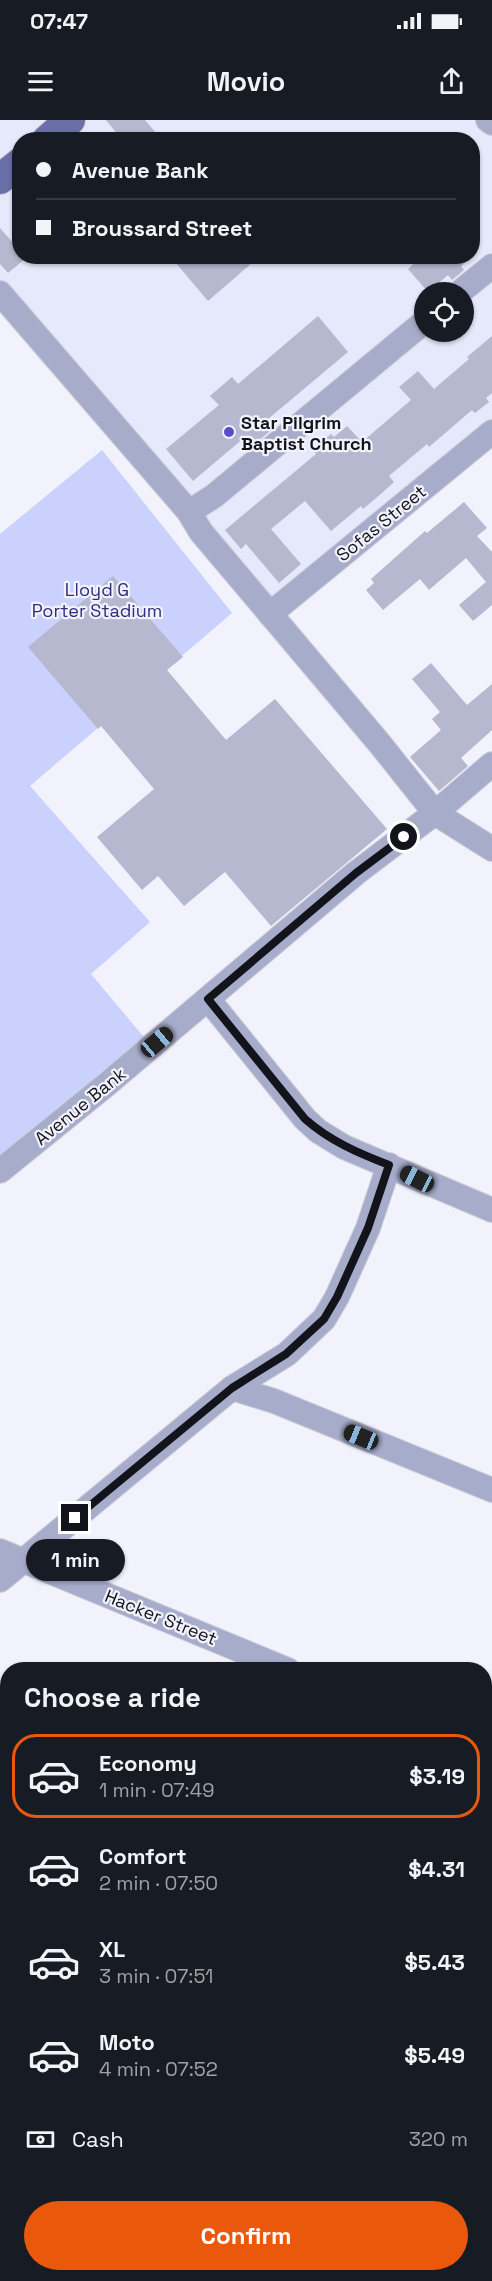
<!DOCTYPE html>
<html lang="en">
<head>
<meta charset="utf-8">
<style>
  :root { --surface:#171b24; --page:#20242c; --text:#f1f3f6; --muted:#9ea1a6; --line:#363941; --accent:#ea580c }
  body { margin:0; font-family:"Space Grotesk",sans-serif; background:var(--page); color:var(--text); height:100vh; display:flex; flex-direction:column; font-size:22px; white-space:nowrap }
  * { box-sizing:border-box; margin:0 }
  p { font-size:20px; color:var(--muted) }
  .icon { flex:none; width:33px; height:33px; fill:none; stroke:currentColor; stroke-width:2; stroke-linecap:round; stroke-linejoin:round }
  .map { position:relative; flex:1; overflow:hidden }
  .details { position:absolute; left:0px; top:1542px; width:492px; height:620px; display:flex; flex-direction:column; background:var(--surface); border-radius:24px 24px 0 0; box-shadow:0 2px 4px #0004 }
  .details>* { flex:none }
  .top-card { position:absolute; left:12px; top:12px; width:468px; height:132px; border-radius:24px; box-shadow:0 2px 4px #0004; display:grid; align-content:center; height:132px; padding:0 24px; background:var(--surface) }
  .buttons { position:absolute; left:414px; top:162px; display:grid; gap:12px }
  .buttons a { display:grid; place-items:center; width:60px; height:60px; border-radius:50%; background:var(--surface); box-shadow:0 2px 4px #0004; font-size:30px }
  .end { position:absolute; width:27px; height:27px; margin:-14px; border:8px solid #13141b; background:#fff; box-shadow:0 0 0 3px #fff }
  .from { border-radius:50% }
  .bubble { position:absolute; height:42px; border-radius:21px; background:var(--surface); box-shadow:0 2px 4px #0004; font-size:20px; font-weight:600; line-height:42px; text-align:center }
  .car { position:absolute; width:18px; height:36px; margin:-18px -9px; border-radius:8px; box-shadow:0 0 4px 2px #0007; background:linear-gradient(#222 24%,#8ab4d8 0 40%,#222 0 76%,#8ab4d8 0 86%,#222 0) }
  .top-card b { display:flex; align-items:center; gap:21px; height:57px; font-size:22px }
  .top-card b+b { border-top:2px solid var(--line) }
  .top-card i { width:15px; height:15px; background:var(--text) }
  ul { padding:0; list-style:none }
  li { display:flex; align-items:center; gap:18px; height:84px; margin:0 12px 9px; padding:0 12px; border:3px solid transparent; border-radius:24px }
  li div { flex:1 }
  li b { display:block; font-size:22px }
  li em { font-style:normal; font-weight:600 }
  li.on { border-color:var(--accent) }
  li>.icon { width:54px; height:54px; stroke-width:1.5 }
  h2 { padding:0 24px; font-size:27px; line-height:72px }
  .pay { display:flex; align-items:center; gap:15px; height:66px; padding:0 24px; font-size:22px }
  .pay p { margin-inline-start:auto }
  .button { display:flex; gap:12px; margin-top:auto; padding:12px 24px }
  .button a { flex:1; height:69px; border-radius:36px; background:var(--accent); color:#fff; font-size:24px; font-weight:600; line-height:69px; text-align:center }
  .status { display:flex; justify-content:space-between; align-items:center; height:42px; padding:0 30px; background:var(--surface); direction:ltr }
  .status svg { height:16px; fill:currentColor }
  header { display:flex; justify-content:space-between; align-items:center; height:78px; padding:0 24px; background:var(--surface); font-size:27px; font-weight:600 }
  .map>svg:first-child { display:block }
  .built { fill:#e6e9fb; fill-rule:evenodd }
  .green { fill:#cbd1fd }
  .building { fill:#b5b8ce }
  .lines { fill:none; stroke-linecap:round; stroke-linejoin:round }
  .minor-casing { stroke:#cdced8; stroke-width:26 }
  .major-casing { stroke:#cdced8; stroke-width:32 }
  .minor { stroke:#a8accb; stroke-width:24 }
  .major { stroke:#6b6fa7; stroke-width:30 }
  .route { stroke:#13141b; stroke-width:8 }
  .poi-dot { fill:#5550c8; stroke:#f1f2fc; stroke-width:2 }
  .labels { text-anchor:middle; dominant-baseline:central; stroke-width:4.5; stroke-linejoin:round; paint-order:stroke }
  .poi-label { font-size:18px; font-weight:bold; fill:#13141b; stroke:#f1f2fc; text-anchor:start }
  .street-label { font-size:18px; fill:#13141b; stroke:#f1f2fc }
  .park-label { font-size:18px; fill:#312c7d; stroke:#f1f2fc }
</style>
</head>
<body>
<div class="status"><b>07:47</b><svg viewBox="0 0 49 12"><path d="M0 12V9h3v3zM5 12V6h3v6zM10 12V3h3v9zM15 12V0h3v12zM26 1h20v11H26zM47 4h2v5h-2z"/></svg></div>
<header><svg class="icon" aria-label="menu" viewBox="0 0 24 24"><path d="M4 6h16M4 12h16M4 18h16"/></svg>Movio<svg class="icon" aria-label="share" viewBox="0 0 24 24"><path d="M12 15V3M7 8l5-5 5 5M5 13v7h14v-7"/></svg></header>
<div class="map">
<svg width="492" height="2161" viewBox="0 0 492 2161">
  <rect width="100%" height="100%" fill="#f1f2fc"/>
  <!-- built -->
  <g class="built">
    <path d="M0 0H492V311L270 494 0 173ZM20 20H472V136H20ZM424 172H464V212H424Z"/>
    <polygon points="0,1838 8,1841 8,2154 484,2154 485,2032 492,2035 492,2161 0,2161"/>
  </g>
  <!-- green -->
  <polygon class="green" points="102,330 232,493 30,666 150,802 91,854 148,922 0,1043 0,414"/>
  <!-- building -->
  <g class="building">
    <polygon points="106,0 145,0 162,20 122,20"/>
    <polygon points="0,108 20,131 20,136 26,138 8,153 0,144"/>
    <polygon points="170,136 260,136 208,181"/>
    <polygon points="422,136 472,136 461,146 464,150 452,160 448,155 428,172 408,149"/>
    <polygon points="318,196 348,232 268,299 275,307 253,325 245,317 193,361 166,329 219,285 210,276 232,257 238,264"/>
    <polygon points="492,216 492,273 486,278 489,282 475,293 472,290 429,327 427,324 389,356 394,362 382,373 363,389 361,386 331,411 305,381 271,409 301,444 279,463 246,424 241,429 225,410 316,334 312,330 331,314 334,317 347,306 362,322 411,280 399,267 418,251 434,269 469,239 467,237"/>
    <polygon points="464,382 487,408 477,416 492,432 492,485 473,501 459,485 486,462 466,438 429,470 420,459 383,490 366,470 374,463 371,459 425,411 427,413"/>
    <polygon points="113,456 183,537 167,550 226,620 275,579 387,709 271,806 225,752 184,786 158,756 142,770 97,717 154,669 101,606 98,609 28,527"/>
    <polygon points="431,543 467,585 492,564 492,610 461,638 468,646 439,671 410,637 441,610 432,599 440,592 412,559"/>
  </g>
  <g class="lines">
    <!-- minor casing -->
    <g class="minor-casing">
      <g id="minor">
        <polyline points="488,0 492,3"/>
        <polyline points="460,172 492,146"/>
        <polyline points="0,173 189,392 201,412 380,624 435,693 492,729"/>
        <polyline points="189,392 214,376 424,202"/>
        <polyline points="270,494 492,312"/>
        <polyline points="208,879 305,999 318,1011 344,1027 492,1090"/>
        <polyline points="0,1051 106,965 356,753 435,693 492,644"/>
        <polyline points="232,1268 274,1281 492,1370"/>
        <polyline points="0,1431 288,1550"/>
        <polyline points="0,1460 232,1268 287,1234 324,1199 337,1177 368,1108 389,1045"/>
        <polyline points="484,1627 492,1620"/>
        <polyline points="0,1696 8,1699"/>
        <polyline points="484,1894 492,1897"/>
      </g>
    </g>
    <!-- major casing -->
    <g class="major-casing">
      <g id="major">
        <polyline points="47,20 70,0"/>
        <polyline points="0,59 20,43"/>
      </g>
    </g>
    <!-- minor -->
    <use href="#minor" class="minor"/>
    <!-- major -->
    <use href="#major" class="major"/>
  </g>
  <g class="lines">
    <!-- route -->
    <path class="route" d="M75 1398 232 1268 286 1234 324 1199 337 1177 368 1108 389 1045C358 1033 330 1021 305 999L208 879 356 753 404 717"/>
  </g>
  <!-- markers -->
  <circle class="poi-dot" cx="229" cy="312" r="6"/>
  <g class="labels">
    <!-- poi labels -->
    <g class="poi-label">
      <text x="241" y="302">Star Pilgrim<tspan x="241" dy="21">Baptist Church</tspan></text>
    </g>
    <!-- street labels -->
    <g class="street-label">
      <text transform="translate(381 403) rotate(-39)">Sofas Street</text>
      <text transform="translate(80 986) rotate(-39)">Avenue Bank</text>
      <text transform="translate(161 1497) rotate(22)">Hacker Street</text>
    </g>
    <!-- park labels -->
    <g class="park-label">
      <text x="97" y="469">Lloyd G<tspan x="97" dy="21">Porter Stadium</tspan></text>
    </g>
  </g>
</svg>
<div class="buttons">
<a><svg class="icon" aria-label="locate" viewBox="0 0 24 24"><circle cx="12" cy="12" r="6"/><path d="M12 2v4M12 18v4M2 12h4M18 12h4"/></svg></a>
</div>
<i class="end from" style="left:404px;top:717px"></i>
<i class="end" style="left:75px;top:1398px"></i>
<div class="bubble" style="left:26px;top:1419px;width:99px">1 min</div>
<i class="car" style="left:157px;top:922px;rotate:50deg"></i>
<i class="car" style="left:417px;top:1059px;rotate:297deg"></i>
<i class="car" style="left:361px;top:1317px;rotate:292deg"></i>
<div class="top-card">
<b><i class="from"></i>Avenue Bank</b>
<b><i></i>Broussard Street</b>
</div>
<section class="details">
<h2>Choose a ride</h2>
<ul>
<li class="on"><svg class="icon" aria-label="car" viewBox="0 0 24 24"><path d="M5 17H2v-5l4-1 3-4h7l3 4 3 1v5h-3M9 17h6M6 11h13"/><circle cx="7" cy="17" r="2"/><circle cx="17" cy="17" r="2"/></svg><div><b>Economy</b><p>1 min · 07:49</p></div><em>$3.19</em></li>
<li><svg class="icon" aria-label="car" viewBox="0 0 24 24"><path d="M5 17H2v-5l4-1 3-4h7l3 4 3 1v5h-3M9 17h6M6 11h13"/><circle cx="7" cy="17" r="2"/><circle cx="17" cy="17" r="2"/></svg><div><b>Comfort</b><p>2 min · 07:50</p></div><em>$4.31</em></li>
<li><svg class="icon" aria-label="car" viewBox="0 0 24 24"><path d="M5 17H2v-5l4-1 3-4h7l3 4 3 1v5h-3M9 17h6M6 11h13"/><circle cx="7" cy="17" r="2"/><circle cx="17" cy="17" r="2"/></svg><div><b>XL</b><p>3 min · 07:51</p></div><em>$5.43</em></li>
<li><svg class="icon" aria-label="car" viewBox="0 0 24 24"><path d="M5 17H2v-5l4-1 3-4h7l3 4 3 1v5h-3M9 17h6M6 11h13"/><circle cx="7" cy="17" r="2"/><circle cx="17" cy="17" r="2"/></svg><div><b>Moto</b><p>4 min · 07:52</p></div><em>$5.49</em></li>
</ul>
<div class="pay"><svg class="icon" aria-label="cash" viewBox="0 0 24 24"><path d="M3 7h18v10H3z"/><circle cx="12" cy="12" r="2"/></svg>Cash<p>320 m</p></div>
<div class="button"><a>Confirm</a></div>
</section>
</div>
</body>
</html>
